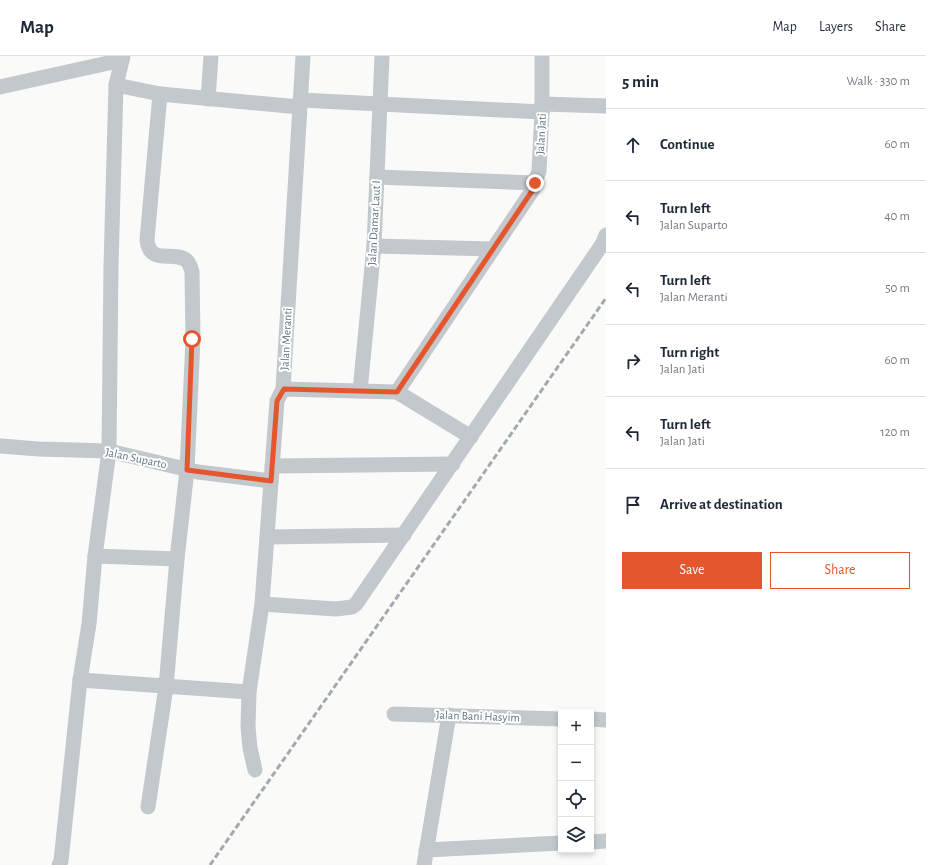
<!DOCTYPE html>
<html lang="en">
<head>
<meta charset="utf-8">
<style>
  :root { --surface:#fff; --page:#f6f6f7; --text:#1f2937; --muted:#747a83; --line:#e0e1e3; --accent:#e4572e }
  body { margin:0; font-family:"Alegreya Sans",sans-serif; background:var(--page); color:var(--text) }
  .controls { position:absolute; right:12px; bottom:12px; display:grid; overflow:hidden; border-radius:0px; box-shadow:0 2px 6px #0003 }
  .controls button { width:36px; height:36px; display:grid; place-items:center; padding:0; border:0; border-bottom:1px solid var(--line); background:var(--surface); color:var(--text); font:20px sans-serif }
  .stop { position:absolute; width:12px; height:12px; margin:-9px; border:3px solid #e4572e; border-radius:50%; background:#fff }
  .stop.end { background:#e4572e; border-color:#fff; box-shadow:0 1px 4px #0008 }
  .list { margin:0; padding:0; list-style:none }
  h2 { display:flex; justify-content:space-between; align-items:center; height:52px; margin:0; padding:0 16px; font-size:17px }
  h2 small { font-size:13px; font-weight:400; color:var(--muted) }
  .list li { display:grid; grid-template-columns:26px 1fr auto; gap:12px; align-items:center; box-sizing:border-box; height:72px; padding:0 16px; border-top:1px solid var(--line) }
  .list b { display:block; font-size:15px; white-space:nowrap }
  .list p { margin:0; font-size:13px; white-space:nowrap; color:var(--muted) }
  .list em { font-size:13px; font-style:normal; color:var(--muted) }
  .actions { display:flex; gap:8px; padding:12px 16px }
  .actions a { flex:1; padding:9px 0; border:1px solid var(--accent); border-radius:0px; text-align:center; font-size:14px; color:var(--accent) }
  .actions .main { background:var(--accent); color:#fff }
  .icon { flex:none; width:22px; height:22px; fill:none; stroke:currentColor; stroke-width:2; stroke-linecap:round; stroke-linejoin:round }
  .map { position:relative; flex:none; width:606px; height:809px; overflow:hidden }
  header { display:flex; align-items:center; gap:24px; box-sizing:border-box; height:56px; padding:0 20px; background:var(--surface); border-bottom:1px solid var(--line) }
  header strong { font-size:19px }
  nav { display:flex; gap:22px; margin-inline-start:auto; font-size:14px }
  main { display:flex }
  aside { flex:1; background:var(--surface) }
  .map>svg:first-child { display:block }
</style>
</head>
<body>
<header>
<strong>Map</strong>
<nav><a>Map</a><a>Layers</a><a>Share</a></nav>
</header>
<main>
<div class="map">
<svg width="606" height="809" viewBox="0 0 606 809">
  <rect width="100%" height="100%" fill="#fafaf8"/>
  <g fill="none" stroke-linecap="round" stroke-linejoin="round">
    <g stroke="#c3c8cc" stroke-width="15">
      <polyline points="116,29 160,38 299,51"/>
      <polyline points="0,31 122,4"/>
      <polyline points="208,43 211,0"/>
      <polyline points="300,44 542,56"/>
      <polyline points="542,48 606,50"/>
      <polyline points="377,121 535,127"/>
      <polyline points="374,190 493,193"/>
      <polyline points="283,333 397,336 532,135 539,115 542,56 542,0"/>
      <polyline points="360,335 374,190 382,0"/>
      <polyline points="397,336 471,381"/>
      <polyline points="0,390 39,393 109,395 198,416 271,425"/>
      <polyline points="272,410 453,408"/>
      <polyline points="267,481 404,479"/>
      <polyline points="95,500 177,503"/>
      <polyline points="262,548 336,553 352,551 356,548 603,187 606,179"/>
      <polyline points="80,624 249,636"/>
      <polyline points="394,658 561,663"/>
      <polyline points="591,663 606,664"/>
      <polyline points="255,714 250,692 248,671 249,636 262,548 277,345 283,333 303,0"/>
      <path d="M148 751 166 631 177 503 187 414 193 283 192 216C191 212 190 208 187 205 175 193 150 211 147 184L160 38"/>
      <polyline points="591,786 606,785"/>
      <polyline points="426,794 561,787"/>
      <polyline points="59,809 61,805 80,624 89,568 95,500 109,395 111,210 116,29 123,0"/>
      <polyline points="424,809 449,659"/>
    </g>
    <polyline stroke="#a2aab0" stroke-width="3" stroke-dasharray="6 3" stroke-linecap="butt" points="210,809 606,242"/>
  </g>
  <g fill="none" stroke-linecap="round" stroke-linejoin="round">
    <polyline stroke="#e4572e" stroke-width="5" points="192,283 187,414 271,425 277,345 284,333 397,336 532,135 535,127"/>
  </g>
  <g text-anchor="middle" stroke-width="4" stroke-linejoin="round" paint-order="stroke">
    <g font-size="12" fill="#657683" stroke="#fff">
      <text transform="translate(541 78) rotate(-87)" y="4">Jalan Jati</text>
      <text transform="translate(374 167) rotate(-87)" y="4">Jalan Damar Laut I</text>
      <text transform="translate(286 283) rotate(-87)" y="4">Jalan Meranti</text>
      <text transform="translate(136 402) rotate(12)" y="4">Jalan Suparto</text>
      <text transform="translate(478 660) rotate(2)" y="4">Jalan Bani Hasyim</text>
    </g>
  </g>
</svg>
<div class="controls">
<button>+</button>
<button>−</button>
<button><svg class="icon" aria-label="locate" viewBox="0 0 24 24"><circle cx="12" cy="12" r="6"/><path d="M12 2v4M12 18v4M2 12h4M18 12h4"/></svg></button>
<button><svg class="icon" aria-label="layers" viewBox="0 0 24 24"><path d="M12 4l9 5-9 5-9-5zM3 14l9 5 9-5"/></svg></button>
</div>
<div class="stop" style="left:192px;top:283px"></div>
<div class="stop end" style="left:535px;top:127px"></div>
</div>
<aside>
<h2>5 min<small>Walk · 330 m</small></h2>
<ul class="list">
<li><svg class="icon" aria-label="ahead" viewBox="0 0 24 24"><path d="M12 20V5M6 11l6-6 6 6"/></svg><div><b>Continue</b></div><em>60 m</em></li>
<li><svg class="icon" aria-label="left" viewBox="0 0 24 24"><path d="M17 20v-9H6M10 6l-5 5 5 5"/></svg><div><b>Turn left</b><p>Jalan Suparto</p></div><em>40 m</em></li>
<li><svg class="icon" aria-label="left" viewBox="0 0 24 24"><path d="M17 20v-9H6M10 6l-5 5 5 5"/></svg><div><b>Turn left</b><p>Jalan Meranti</p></div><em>50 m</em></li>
<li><svg class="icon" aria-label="right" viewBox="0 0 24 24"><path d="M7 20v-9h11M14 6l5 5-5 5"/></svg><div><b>Turn right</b><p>Jalan Jati</p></div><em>60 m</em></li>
<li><svg class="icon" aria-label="left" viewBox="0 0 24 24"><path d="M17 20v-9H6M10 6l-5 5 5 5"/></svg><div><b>Turn left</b><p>Jalan Jati</p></div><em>120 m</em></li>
<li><svg class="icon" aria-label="arrive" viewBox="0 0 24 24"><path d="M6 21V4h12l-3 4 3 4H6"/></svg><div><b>Arrive at destination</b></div></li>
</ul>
<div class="actions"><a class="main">Save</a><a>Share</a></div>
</aside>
</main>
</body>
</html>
